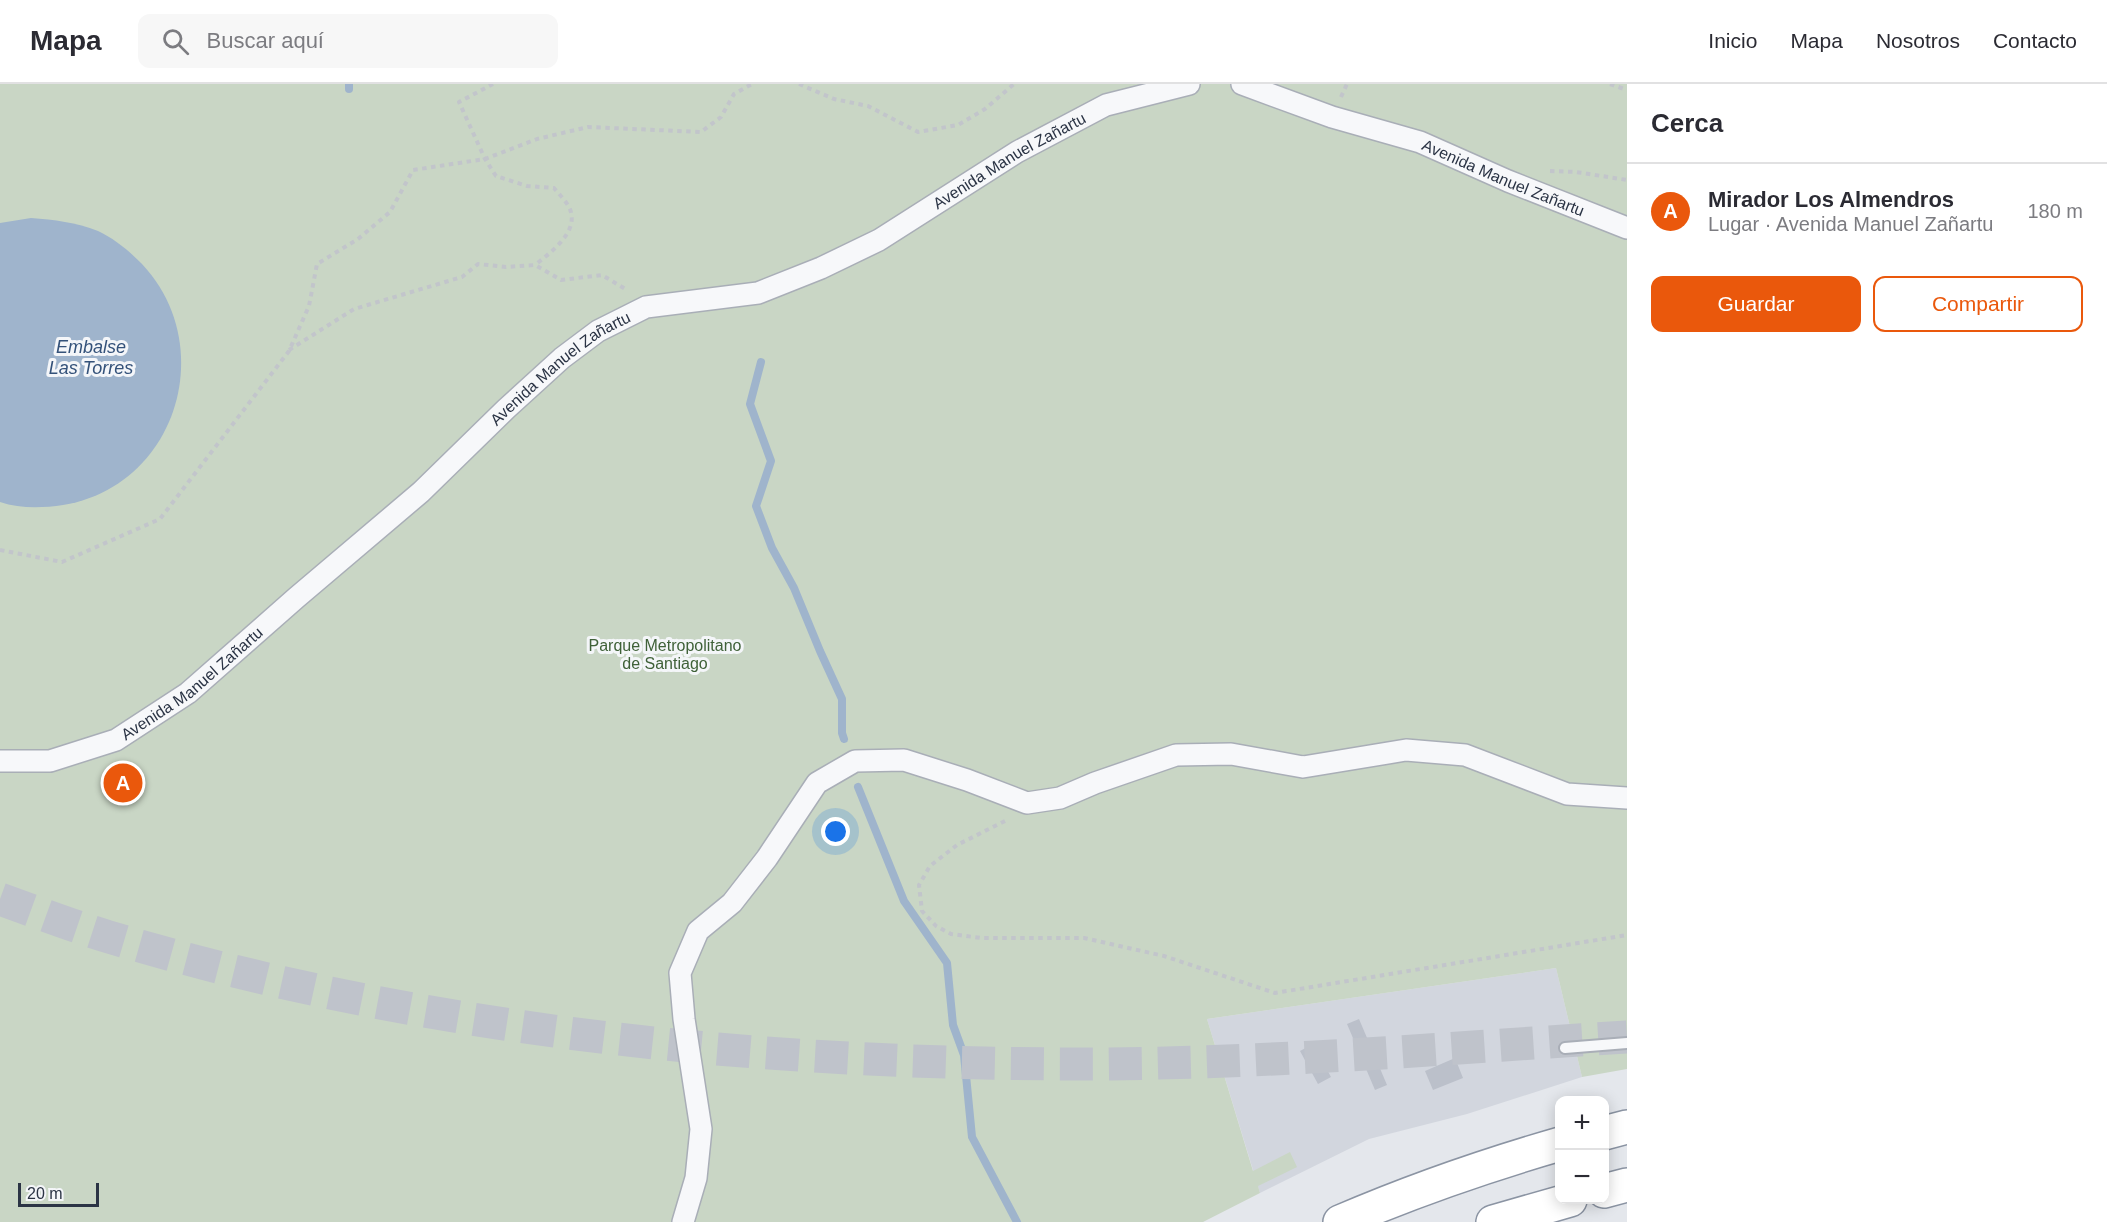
<!DOCTYPE html>
<html lang="es">
<head>
<meta charset="utf-8">
<style>
  :root { --surface:#fff; --page:#f7f7f7; --text:#2b2b33; --muted:#7c7c81; --line:#e1e1e2; --accent:#ea580c }
  body { margin:0; font-family:Arial,sans-serif; background:var(--page); color:var(--text) }
  .controls { position:absolute; right:18px; bottom:18px; display:grid; overflow:hidden; border-radius:12px; box-shadow:0 3px 15px #0003 }
  .controls button { width:54px; height:54px; display:grid; place-items:center; padding:0; border:0; border-bottom:2px solid var(--line); background:var(--surface); color:var(--text); font:30px sans-serif }
  .scale { position:absolute; left:18px; bottom:15px; width:81px; box-sizing:border-box; padding-left:6px; border:3px solid #2b3445; border-top:0; font-size:16px; line-height:21px; white-space:nowrap; color:#2b3445; -webkit-text-stroke:4px #f4f6f9; paint-order:stroke }
  .you { position:absolute; left:836px; top:748px; width:21px; height:21px; margin:-15px; border:4px solid #fff; border-radius:50%; background:#1a73e8; box-shadow:0 0 0 9px #1a73e833 }
  .badge { display:grid; place-items:center; width:39px; height:39px; border-radius:50%; background:var(--accent); color:#fff; font-size:20px; font-weight:700 }
  .pin { position:absolute; translate:-50% -50%; border:3px solid #fff; box-shadow:0 2px 6px #0006 }
  .list { margin:0; padding:0; list-style:none }
  h2 { display:flex; justify-content:space-between; align-items:center; height:78px; margin:0; padding:0 24px; font-size:26px }
  h2 small { font-size:20px; font-weight:400; color:var(--muted) }
  .list li { display:grid; grid-template-columns:39px 1fr auto; gap:18px; align-items:center; box-sizing:border-box; height:96px; padding:0 24px; border-top:2px solid var(--line) }
  .list b { display:block; font-size:22px; white-space:nowrap }
  .list p { margin:0; font-size:20px; white-space:nowrap; color:var(--muted) }
  .list em { font-size:20px; font-style:normal; color:var(--muted) }
  .actions { display:flex; gap:12px; padding:18px 24px }
  .actions a { flex:1; padding:14px 0; border:2px solid var(--accent); border-radius:12px; text-align:center; font-size:21px; color:var(--accent) }
  .actions .main { background:var(--accent); color:#fff }
  .icon { flex:none; width:33px; height:33px; fill:none; stroke:currentColor; stroke-width:2; stroke-linecap:round; stroke-linejoin:round }
  .map { position:relative; flex:none; width:1627px; height:1138px; overflow:hidden }
  header { display:flex; align-items:center; gap:36px; box-sizing:border-box; height:84px; padding:0 30px; background:var(--surface); border-bottom:2px solid var(--line) }
  header strong { font-size:28px }
  nav { display:flex; gap:33px; margin-inline-start:auto; font-size:21px }
  .search { width:420px; height:54px; background:var(--page); display:flex; align-items:center; gap:15px; box-sizing:border-box; padding:0 21px; border-radius:12px; color:var(--muted); font-size:22px }
  main { display:flex }
  aside { flex:1; background:var(--surface) }
  .map>svg:first-child { display:block }
</style>
</head>
<body>
<header>
<strong>Mapa</strong>
<div class="search"><svg class="icon" aria-label="search" viewBox="0 0 24 24"><circle cx="10" cy="10" r="6"/><path d="M15 15l6 6"/></svg>Buscar aquí</div>
<nav><a>Inicio</a><a>Mapa</a><a>Nosotros</a><a>Contacto</a></nav>
</header>
<main>
<div class="map">
<svg width="1627" height="1138" viewBox="0 0 1627 1138">
  <rect width="100%" height="100%" fill="#e4e7ec"/>
  <polygon fill="#d2d6de" points="1556,884 1582,993 1467,1030 1369,1055 1260,1109 1207,935"/>
  <polygon fill="#c9d6c5" points="0,0 1627,0 1627,985 1582,993 1556,884 1207,935 1253,1087 1290,1068 1297,1083 1258,1102 1260,1109 1203,1138 0,1138"/>
  <path fill="#9fb4cc" d="M31 134C54 136 76 138 98 147 115 155 129 167 142 180 219 262 177 402 63 421 43 424 20 425 0 418V139Z"/>
  <g fill="none" stroke-linecap="round" stroke-linejoin="round">
    <g stroke="#9fb4cc" stroke-width="8">
      <polyline points="349,5 349,0"/>
      <polyline points="761,278 750,320 771,377 756,422 772,464 794,504 820,567 842,615 842,649 844,655"/>
      <polyline points="858,703 904,817 947,879 953,941 964,971 972,1053 1017,1138"/>
    </g>
  </g>
  <g fill="#bbc0ca">
    <polygon points="1359,935 1387,1001 1375,1006 1347,940"/>
    <polygon points="1313,960 1331,993 1318,1000 1300,967"/>
    <polygon points="1455,974 1463,994 1433,1006 1425,987"/>
  </g>
  <g fill="none" stroke-linecap="round" stroke-linejoin="round">
    <path stroke="#bfc3cb" stroke-width="33" stroke-dasharray="33 16" stroke-linecap="butt" d="M0 815C36 828 73 842 109 853 423 947 755 980 1082 980 1264 980 1446 964 1627 953"/>
    <defs>
      <polyline id="lane" points="1565,964 1627,959"/>
      <g id="street">
        <path id="s1" d="M1242 0 1332 33 1420 58 1508 97 1627 144"/>
        <path id="s2" d="M0 677H50L116 656 188 609 296 514 421 408 506 325 562 274 598 247 646 223 758 209 821 184 879 156 1017 68 1106 21 1189 0"/>
        <polyline points="683,1138 696,1094 701,1045 684,935 680,889 698,847 732,819 767,774 817,699 855,677 904,676 967,696 1027,719 1060,714 1095,699 1176,671 1231,670 1303,683 1406,666 1465,671 1567,710 1627,714"/>
      </g>
      <g id="highway">
        <polyline points="1604,1049 1627,1043"/>
        <polyline points="1604,1107 1627,1101"/>
        <path d="M1340 1138C1412 1107 1484 1082 1560 1060"/>
        <polyline points="1493,1138 1570,1116"/>
      </g>
    </defs>
    <use href="#lane" stroke="#a9aeb7" stroke-width="14"/>
    <use href="#street" stroke="#a9aeb7" stroke-width="24"/>
    <use href="#highway" stroke="#8b94a3" stroke-width="36"/>
    <g stroke="#c2c5cb" stroke-width="4" stroke-dasharray="4.5 4.5" stroke-linecap="butt">
      <path d="M493 0 459 18 485 75 496 92 527 102 554 104C559 110 565 116 569 123 581 147 551 168 535 181"/>
      <polyline points="799,0 834,15 868,22 918,48 958,41 985,25 1014,0"/>
      <polyline points="1610,0 1627,6"/>
      <polyline points="1341,13 1347,0"/>
      <polyline points="1550,87 1576,88 1627,96"/>
      <polyline points="289,266 354,225 462,193 478,180 506,183 535,181 561,196 602,191 627,206"/>
      <polyline points="0,466 62,478 160,435 289,267 309,222 317,180 358,155 390,128 413,86 485,75 537,55 588,43 701,48 721,33 734,10 752,0"/>
      <polyline points="1005,737 957,761 930,782 919,801 922,827 936,842 951,850 981,854 1084,854 1164,872 1275,909 1627,851"/>
    </g>
    <use href="#lane" stroke="#f7f8fa" stroke-width="10"/>
    <use href="#street" stroke="#f7f8fa" stroke-width="21"/>
    <use href="#highway" stroke="#fff" stroke-width="33"/>
  </g>
  <g text-anchor="middle" stroke-width="6" stroke-linejoin="round" paint-order="stroke">
    <g font-size="16" fill="#2b3445" stroke="#f4f6f9">
      <text dy="6" stroke="none"><textPath href="#s2" startOffset="1204">Avenida Manuel Zañartu</textPath></text>
      <text dy="6" stroke="none"><textPath href="#s1" startOffset="278">Avenida Manuel Zañartu</textPath></text>
      <text dy="6" stroke="none"><textPath href="#s2" startOffset="700">Avenida Manuel Zañartu</textPath></text>
      <text dy="6" stroke="none"><textPath href="#s2" startOffset="214">Avenida Manuel Zañartu</textPath></text>
    </g>
    <g font-size="16" fill="#3f6138" stroke="#f4f6f9">
      <text x="665" y="567">Parque Metropolitano<tspan x="665" dy="18">de Santiago</tspan></text>
    </g>
    <g font-size="18" font-style="italic" fill="#34527a" stroke="#f4f6f9">
      <text x="91" y="269">Embalse<tspan x="91" dy="21">Las Torres</tspan></text>
    </g>
  </g>
</svg>
<div class="controls">
<button>+</button>
<button>−</button>
</div>
<div class="scale">20 m</div>
<div class="you"></div>
<div class="pin badge" style="left:123px;top:699px">A</div>
</div>
<aside>
<h2>Cerca<small></small></h2>
<ul class="list">
<li><span class="badge">A</span><div><b>Mirador Los Almendros</b><p>Lugar · Avenida Manuel Zañartu</p></div><em>180 m</em></li>
</ul>
<div class="actions"><a class="main">Guardar</a><a>Compartir</a></div>
</aside>
</main>
</body>
</html>
